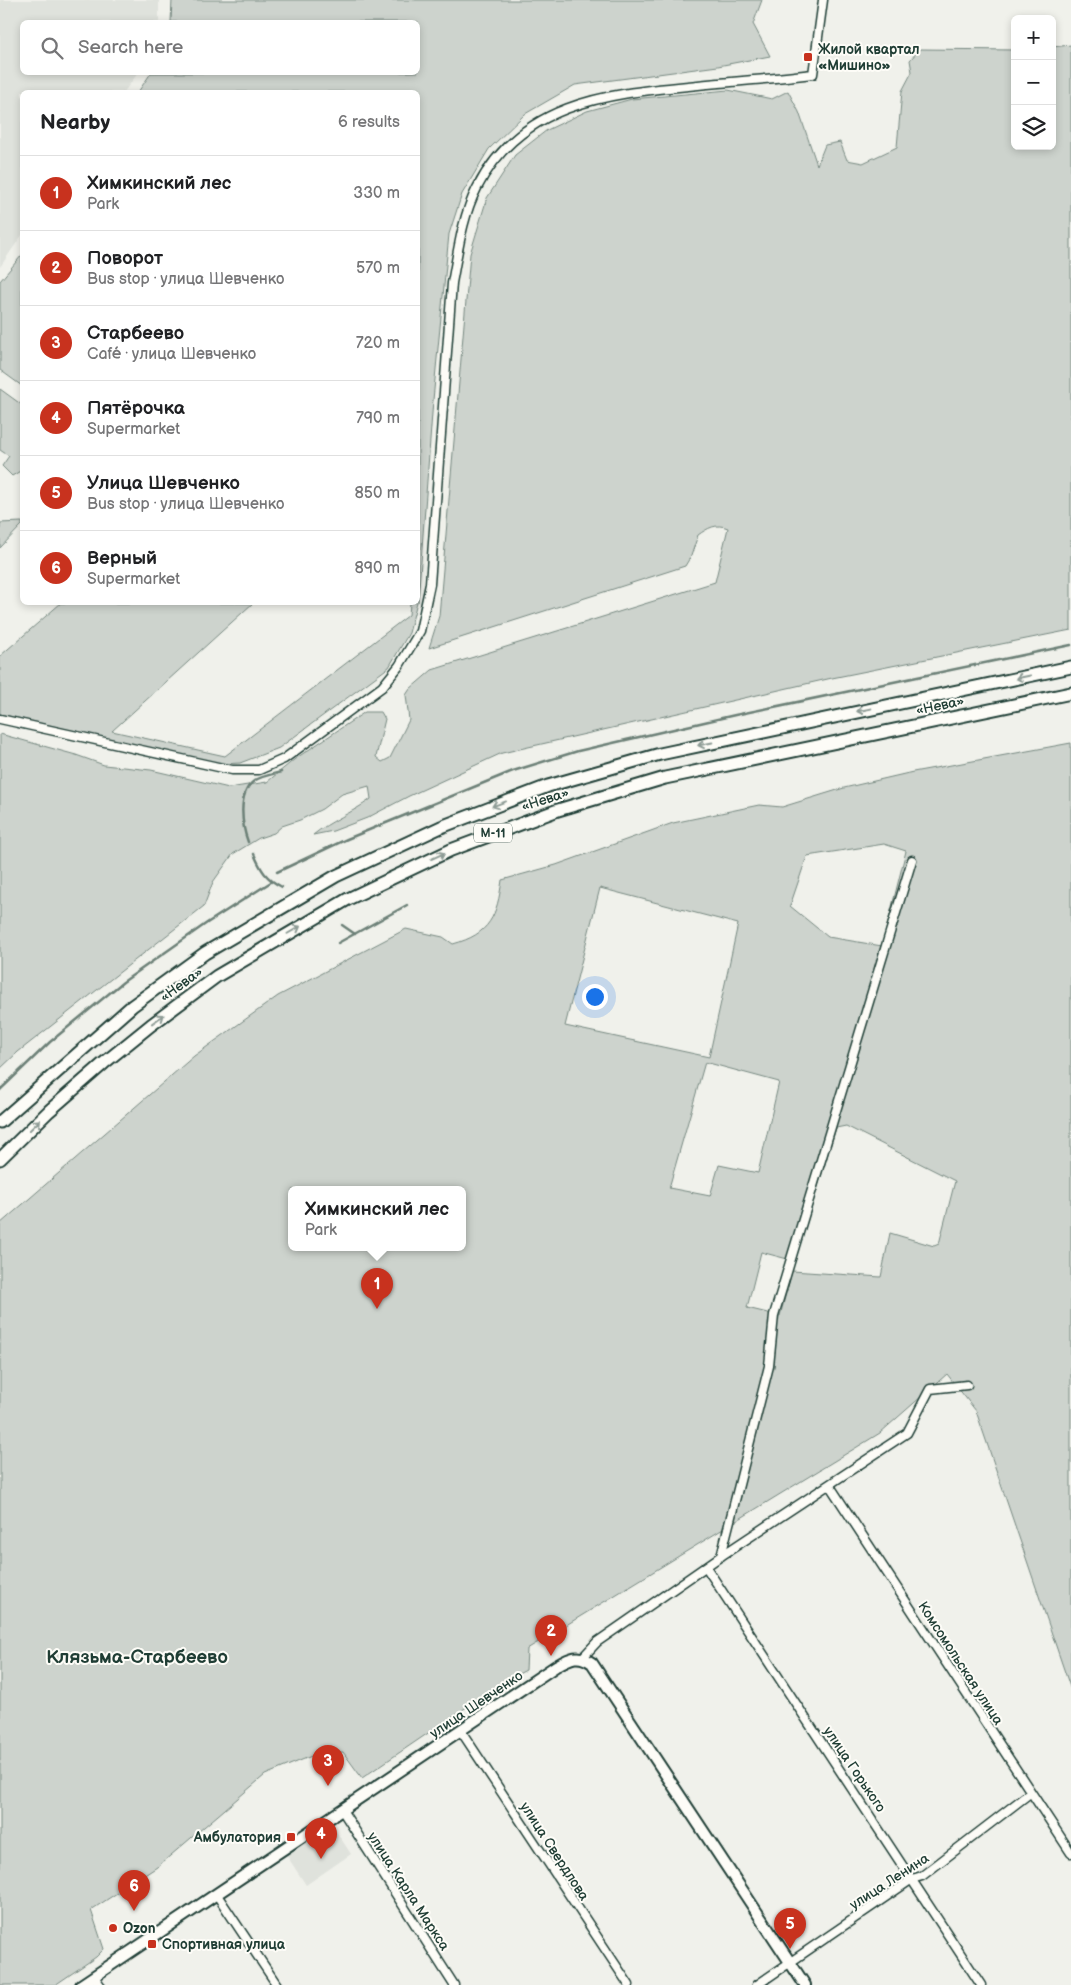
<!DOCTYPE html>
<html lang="en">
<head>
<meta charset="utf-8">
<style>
  :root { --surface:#fff; --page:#f6f6f6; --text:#202124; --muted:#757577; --line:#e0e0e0; --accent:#c8321e }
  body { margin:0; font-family:"Balsamiq Sans",sans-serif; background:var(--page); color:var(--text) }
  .controls { position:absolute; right:15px; top:15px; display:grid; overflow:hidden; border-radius:8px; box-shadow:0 2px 8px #0003 }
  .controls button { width:45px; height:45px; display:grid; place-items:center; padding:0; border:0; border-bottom:1px solid var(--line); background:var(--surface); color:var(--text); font:25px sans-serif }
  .you { position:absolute; left:594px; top:996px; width:18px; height:18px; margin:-12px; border:4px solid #fff; border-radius:50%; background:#1a73e8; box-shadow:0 0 0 8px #1a73e833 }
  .badge { display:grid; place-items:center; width:32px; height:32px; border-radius:50%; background:var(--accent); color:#fff; font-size:16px; font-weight:700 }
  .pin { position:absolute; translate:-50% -41px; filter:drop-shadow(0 1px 2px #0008) }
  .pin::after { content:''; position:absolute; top:26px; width:18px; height:15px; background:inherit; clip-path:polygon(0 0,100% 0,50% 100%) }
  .popup { position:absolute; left:288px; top:1186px; width:178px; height:65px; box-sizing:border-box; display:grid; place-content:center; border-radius:8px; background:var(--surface); filter:drop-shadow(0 1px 4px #0005); font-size:16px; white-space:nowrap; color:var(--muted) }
  .popup b { font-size:19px; color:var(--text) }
  .popup::after { content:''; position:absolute; left:50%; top:100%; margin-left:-10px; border:10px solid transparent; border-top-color:var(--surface) }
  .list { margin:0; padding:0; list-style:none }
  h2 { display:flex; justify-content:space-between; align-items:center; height:65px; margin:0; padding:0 20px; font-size:21px }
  h2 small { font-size:16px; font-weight:400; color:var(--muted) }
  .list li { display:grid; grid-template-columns:32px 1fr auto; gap:15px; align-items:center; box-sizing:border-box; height:75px; padding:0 20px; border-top:1px solid var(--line) }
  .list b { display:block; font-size:19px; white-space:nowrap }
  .list p { margin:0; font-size:16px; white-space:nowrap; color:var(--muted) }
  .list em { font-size:16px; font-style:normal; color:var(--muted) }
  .icon { flex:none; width:28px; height:28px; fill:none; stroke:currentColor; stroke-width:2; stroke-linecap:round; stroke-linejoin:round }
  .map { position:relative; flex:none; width:1071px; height:1985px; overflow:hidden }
  .search { position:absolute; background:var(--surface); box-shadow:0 2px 8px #0003; left:20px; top:20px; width:400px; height:55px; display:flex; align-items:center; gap:12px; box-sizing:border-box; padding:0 18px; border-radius:8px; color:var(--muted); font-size:19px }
  .panel { position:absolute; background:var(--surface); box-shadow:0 2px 8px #0003; left:20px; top:90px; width:400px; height:515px; border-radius:8px }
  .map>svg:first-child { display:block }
</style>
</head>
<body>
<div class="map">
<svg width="1071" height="1985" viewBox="0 0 1071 1985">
  <rect width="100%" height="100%" fill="#f0f1eb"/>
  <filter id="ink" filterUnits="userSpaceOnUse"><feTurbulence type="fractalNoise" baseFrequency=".02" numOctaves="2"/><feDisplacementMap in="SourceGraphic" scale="10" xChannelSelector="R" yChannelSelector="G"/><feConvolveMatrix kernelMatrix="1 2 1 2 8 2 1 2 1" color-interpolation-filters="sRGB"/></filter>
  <g filter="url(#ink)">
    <g fill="#dfe2dc">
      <polygon points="0,0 159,0 159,22 22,22 22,72 138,73 124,92 22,92 22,235 0,267"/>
      <polygon points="332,1825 351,1854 306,1885 285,1853"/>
    </g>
    <g fill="#cdd3cd" stroke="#768880" fill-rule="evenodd">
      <polygon points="172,0 762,0 753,24 770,56 718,66 575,85 525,114 489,149 462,194 449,234 433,400 418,602 418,92 138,92 151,73 418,72 418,22 171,22"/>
      <path d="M1071 45V630L832 678 502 753 409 796 367 818 333 831 313 835C330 821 352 813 371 799L369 786 342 794 322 809 300 820 282 826 274 833 259 838 233 854 213 882 204 906 18 1052 0 1069V734L76 755 104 765 151 770 229 788 267 782 295 759 365 712H381L385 719 376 757 382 762 390 758 409 720 406 695 410 689 432 670 715 582 728 528C716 523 708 528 698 535L691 556 685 566 429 648 439 616 470 254 487 198 515 155 547 130 587 111 632 99 728 90 772 99 788 91 799 112 817 165 825 145 840 142 847 160 863 163 897 147 902 91 912 72 910 60 920 49 1015 50V146H1052V47Z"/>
      <polygon points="22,255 22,386 0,370 0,281"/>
      <polygon points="0,389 22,405 22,470 12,476 2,466 9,456 0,450"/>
      <polygon points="22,522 22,525 0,548 0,523"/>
      <polygon points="417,602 409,633 389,667 279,748 240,763 221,764 0,714 0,656 61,603 253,603 112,731 225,756 409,615 410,603"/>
      <path d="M1071 743V1690L976 1411 947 1374 880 1433 527 1649 526 1670 505 1681 362 1778 343 1752 319 1753 265 1775 157 1867 91 1910 104 1949 96 1957 55 1985H0V1224L194 1056 278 996 406 929 443 937 453 944C490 934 497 916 502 880L556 865 673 823 759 805 782 807 844 788 913 772ZM884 844 906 851 882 946 828 937 790 906 807 856ZM600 888 738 924 709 1057 565 1026ZM705 1062 779 1082 758 1173 719 1165 710 1196 669 1188ZM846 1126 955 1181 939 1244 934 1246 890 1233 881 1277 792 1271 780 1316 747 1308 761 1252 795 1261 836 1128ZM292 1190H462V1248H292Z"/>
    </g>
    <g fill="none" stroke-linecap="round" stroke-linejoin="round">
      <g stroke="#6c8077" stroke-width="2.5">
        <path d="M248 842C242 826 237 793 254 781 261 776 273 774 281 772"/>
        <path d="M254 854C261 870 266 879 282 887"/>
        <polyline points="277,872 347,839 513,771 578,751 735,715 1071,645"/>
        <polyline points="342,925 355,934"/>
        <polyline points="338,943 407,905"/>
        <polyline points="0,1090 50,1042 123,982 207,923 271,882"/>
      </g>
      <defs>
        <g id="minor">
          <path d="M0 719 232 770H259L284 759 382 687 399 666 420 631 430 584 452 283C458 252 462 217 477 188 520 104 604 94 688 86 730 82 771 79 813 74L823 0"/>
          <polyline points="830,1486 1071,1853"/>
          <polyline points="721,1556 907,1433 930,1389 967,1385"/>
          <polyline points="706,1567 981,1985"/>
          <polyline points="583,1657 597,1642 721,1556 769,1366 774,1315 912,860"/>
          <polyline points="461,1731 629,1985"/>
          <polyline points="342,1810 454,1985"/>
          <polyline points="217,1895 277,1985"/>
          <polyline points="94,1977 100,1985"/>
          <polyline points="757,1985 912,1879 922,1876 1030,1793"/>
        </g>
        <path id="major" d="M81 1985 556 1666C570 1658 578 1653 592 1663L805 1985"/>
        <g id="highway">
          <polyline points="0,1122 132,1006 205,953 336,876 441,827 548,786 660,754 1071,667"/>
          <polyline points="0,1159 49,1111 104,1063 151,1025 217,976 348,899 451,850 558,810 665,778 1071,693"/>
        </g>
      </defs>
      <use href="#minor" stroke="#1f3d34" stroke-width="11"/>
      <use href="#major" stroke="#1f3d34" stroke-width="14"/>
      <use href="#highway" stroke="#1f3d34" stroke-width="15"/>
      <use href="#minor" stroke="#fdfcf7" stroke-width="8"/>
      <use href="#major" stroke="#fdfcf7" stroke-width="10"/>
      <use href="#highway" stroke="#fdfcf7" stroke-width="11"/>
    </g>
    <defs><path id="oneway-shaft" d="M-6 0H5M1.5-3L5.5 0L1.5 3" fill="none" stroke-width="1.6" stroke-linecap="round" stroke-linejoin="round" transform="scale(1.25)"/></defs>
    <g stroke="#8e9c96">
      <use href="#oneway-shaft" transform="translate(1023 677) rotate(168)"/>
      <use href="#oneway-shaft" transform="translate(864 710) rotate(168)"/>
      <use href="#oneway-shaft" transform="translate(705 744) rotate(168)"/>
      <use href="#oneway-shaft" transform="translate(499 804) rotate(160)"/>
      <use href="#oneway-shaft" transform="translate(438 856) rotate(-24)"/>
      <use href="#oneway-shaft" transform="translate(294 930) rotate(-30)"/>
      <use href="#oneway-shaft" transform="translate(158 1019) rotate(-36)"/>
      <use href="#oneway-shaft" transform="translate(35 1125) rotate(-44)"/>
    </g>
  </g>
  <g fill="#c8321e" stroke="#fdfcf7" stroke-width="2">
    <rect x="803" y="52" width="10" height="10" rx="2.5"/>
    <rect x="286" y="1832" width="10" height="10" rx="2.5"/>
    <circle cx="113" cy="1928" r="5"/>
    <rect x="147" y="1939" width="10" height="10" rx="2.5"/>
  </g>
  <g text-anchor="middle" stroke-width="4" stroke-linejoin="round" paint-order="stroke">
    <rect fill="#fdfcf7" stroke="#62766e" stroke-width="1" x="474" y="823.5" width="38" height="19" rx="4"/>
    <g font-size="12" font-weight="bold" fill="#1f3d34">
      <text x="493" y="837">М-11</text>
    </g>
    <g font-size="14" font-weight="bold" fill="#1f3d34" stroke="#fdfcf7" text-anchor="start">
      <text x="818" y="54">Жилой квартал<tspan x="818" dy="16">«Мишино»</tspan></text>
      <text x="281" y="1842" text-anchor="end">Амбулатория</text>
      <text x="123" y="1933">Ozon</text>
      <text x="162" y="1949">Спортивная улица</text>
    </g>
    <g font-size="14" fill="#1f3d34" stroke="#fdfcf7">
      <text transform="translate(940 705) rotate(-12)" y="5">«Нева»</text>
      <text transform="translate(545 799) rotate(-18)" y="5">«Нева»</text>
      <text transform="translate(181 984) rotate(-36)" y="5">«Нева»</text>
      <text transform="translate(961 1663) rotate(57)" y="5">Комсомольская улица</text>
      <text transform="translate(476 1704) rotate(-34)" y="5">улица Шевченко</text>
      <text transform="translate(855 1769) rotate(56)" y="5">улица Горького</text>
      <text transform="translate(555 1851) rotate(57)" y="5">улица Свердлова</text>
      <text transform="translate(889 1881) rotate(-33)" y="5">улица Ленина</text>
      <text transform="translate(409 1891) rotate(57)" y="5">улица Карла Маркса</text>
    </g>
    <g font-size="19" font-weight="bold" fill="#1f3d34" stroke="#fdfcf7">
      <text x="137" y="1663">Клязьма-Старбеево</text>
    </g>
  </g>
</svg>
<div class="controls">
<button>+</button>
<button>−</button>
<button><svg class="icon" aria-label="layers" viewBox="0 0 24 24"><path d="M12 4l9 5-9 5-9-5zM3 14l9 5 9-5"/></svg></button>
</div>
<div class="you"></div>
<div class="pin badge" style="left:377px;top:1309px">1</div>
<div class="popup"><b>Химкинский лес</b>Park</div>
<div class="pin badge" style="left:551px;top:1656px">2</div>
<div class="pin badge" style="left:328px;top:1786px">3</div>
<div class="pin badge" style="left:321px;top:1859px">4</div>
<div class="pin badge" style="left:790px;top:1949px">5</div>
<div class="pin badge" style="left:134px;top:1911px">6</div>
<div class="search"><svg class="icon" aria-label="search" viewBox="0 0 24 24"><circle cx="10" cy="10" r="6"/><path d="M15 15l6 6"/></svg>Search here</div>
<section class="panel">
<h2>Nearby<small>6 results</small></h2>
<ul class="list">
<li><span class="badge">1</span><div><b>Химкинский лес</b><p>Park</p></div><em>330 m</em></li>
<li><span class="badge">2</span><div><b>Поворот</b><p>Bus stop · улица Шевченко</p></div><em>570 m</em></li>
<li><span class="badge">3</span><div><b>Старбеево</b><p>Café · улица Шевченко</p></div><em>720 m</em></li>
<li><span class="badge">4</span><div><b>Пятёрочка</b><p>Supermarket</p></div><em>790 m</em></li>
<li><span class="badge">5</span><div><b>Улица Шевченко</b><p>Bus stop · улица Шевченко</p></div><em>850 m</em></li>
<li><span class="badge">6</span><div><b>Верный</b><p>Supermarket</p></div><em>890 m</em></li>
</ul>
</section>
</div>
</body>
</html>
